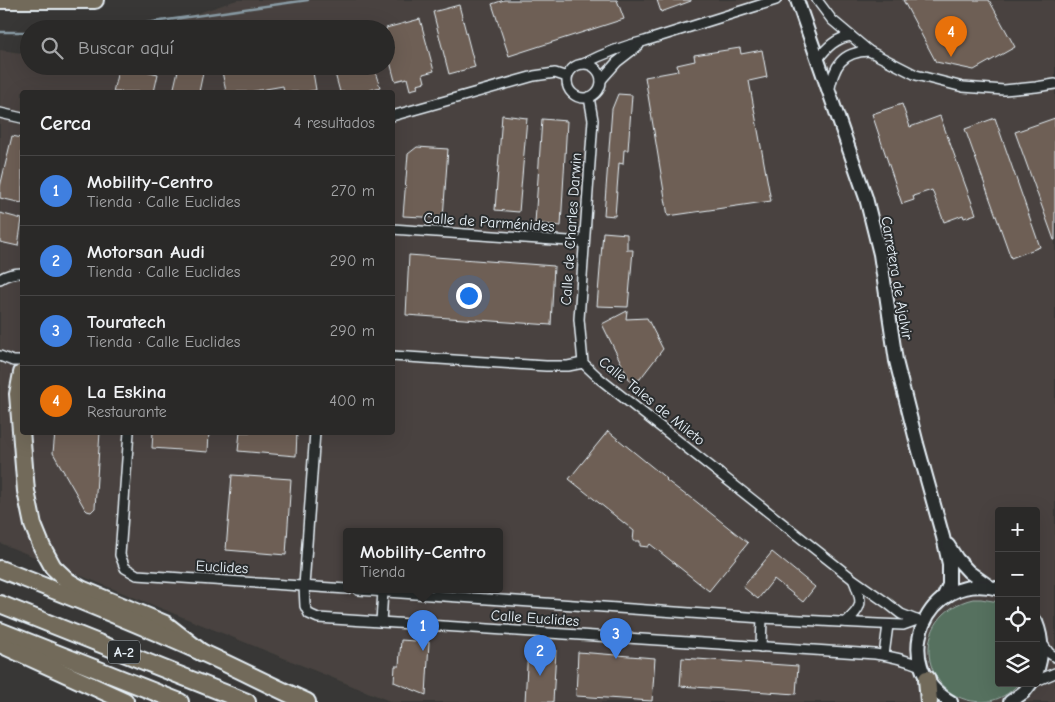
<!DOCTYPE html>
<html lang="es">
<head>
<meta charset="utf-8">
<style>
  :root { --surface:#2a2928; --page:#363534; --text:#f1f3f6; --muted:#a5a6a8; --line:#464545; --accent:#ff9aa2 }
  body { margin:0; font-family:"Comic Neue",sans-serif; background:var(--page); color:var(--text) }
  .controls { position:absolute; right:15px; bottom:15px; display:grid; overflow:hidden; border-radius:5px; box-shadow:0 5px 20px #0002 }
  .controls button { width:45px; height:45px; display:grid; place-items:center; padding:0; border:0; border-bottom:1px solid var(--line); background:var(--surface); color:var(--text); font:25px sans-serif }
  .you { position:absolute; left:468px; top:295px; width:18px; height:18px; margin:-12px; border:4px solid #fff; border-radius:50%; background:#1a73e8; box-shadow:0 0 0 8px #1a73e833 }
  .badge { display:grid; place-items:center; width:32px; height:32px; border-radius:50%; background:var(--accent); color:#fff; font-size:16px; font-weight:700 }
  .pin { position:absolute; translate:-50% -41px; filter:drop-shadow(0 1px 2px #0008) }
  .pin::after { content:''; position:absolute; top:26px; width:18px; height:15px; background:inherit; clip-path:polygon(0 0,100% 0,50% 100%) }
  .popup { position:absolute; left:343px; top:528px; width:160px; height:65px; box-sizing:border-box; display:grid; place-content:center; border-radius:5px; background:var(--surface); filter:drop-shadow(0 1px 4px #0005); font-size:16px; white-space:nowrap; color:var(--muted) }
  .popup b { font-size:19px; color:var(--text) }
  .popup::after { content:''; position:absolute; left:50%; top:100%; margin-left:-10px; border:10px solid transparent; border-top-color:var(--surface) }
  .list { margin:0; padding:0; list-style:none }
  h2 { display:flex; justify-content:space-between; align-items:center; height:65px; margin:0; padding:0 20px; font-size:21px }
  h2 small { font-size:16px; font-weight:400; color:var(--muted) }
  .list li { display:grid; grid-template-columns:32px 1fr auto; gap:15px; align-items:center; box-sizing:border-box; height:70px; padding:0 20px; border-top:1px solid var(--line) }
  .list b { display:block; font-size:19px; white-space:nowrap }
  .list p { margin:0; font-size:16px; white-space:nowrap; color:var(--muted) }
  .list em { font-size:16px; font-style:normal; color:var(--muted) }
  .icon { flex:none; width:28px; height:28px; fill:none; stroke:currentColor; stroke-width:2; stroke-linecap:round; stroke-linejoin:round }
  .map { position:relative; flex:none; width:1055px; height:702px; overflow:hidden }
  .search { position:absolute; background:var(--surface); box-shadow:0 5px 20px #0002; left:20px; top:20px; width:375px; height:55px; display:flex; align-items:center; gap:12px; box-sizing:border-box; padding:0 18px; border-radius:28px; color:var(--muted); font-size:19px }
  .panel { position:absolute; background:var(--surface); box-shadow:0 5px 20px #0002; left:20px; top:90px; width:375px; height:345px; border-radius:5px }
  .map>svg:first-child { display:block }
</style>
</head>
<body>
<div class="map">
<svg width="1055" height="702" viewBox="0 0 1055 702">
  <rect width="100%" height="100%" fill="#383736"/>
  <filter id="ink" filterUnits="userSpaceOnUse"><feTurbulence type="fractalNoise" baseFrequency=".02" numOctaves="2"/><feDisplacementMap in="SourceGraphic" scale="10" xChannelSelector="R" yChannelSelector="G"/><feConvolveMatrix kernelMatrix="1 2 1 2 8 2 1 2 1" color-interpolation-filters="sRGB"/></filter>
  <g filter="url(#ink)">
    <path fill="#48433f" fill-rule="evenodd" d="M237 0H1055V702H392L0 543V50L29 54V66H386V29H151ZM22 92H392V432H22ZM999 511H1036V683H999ZM347 532H499V590H347Z"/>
    <path fill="#56715f" stroke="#9fb1ac" d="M973 599H981L999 602V683H1019C1010 694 997 701 983 702 919 702 907 614 973 599Z"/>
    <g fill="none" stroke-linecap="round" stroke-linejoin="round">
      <g stroke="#8a9ca6" stroke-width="2.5">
        <polyline points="92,29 111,28 308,0"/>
        <polyline points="0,32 29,32"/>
      </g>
    </g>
    <g fill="#6e5f54" stroke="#e8f1f8">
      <polygon points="504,0 617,0 624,19 509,56 492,4"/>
      <polygon points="657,0 691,0 691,1 661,12"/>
      <polygon points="903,0 989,0 1015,47 974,70 936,62"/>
      <polygon points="459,5 475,67 449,74 433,12"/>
      <polygon points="420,19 434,71 423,74 425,82 417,84 418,88 410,90 407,78 395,81 386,46 386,28"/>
      <polygon points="740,48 741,54 762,50 767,77 749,81 771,201 668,216 645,77 678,71 677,65 695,61 694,55"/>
      <polygon points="119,66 124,66 158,74 154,92 113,92"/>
      <polygon points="179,66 199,66 204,68 199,92 173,92"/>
      <polygon points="221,66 312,66 316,90 305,92 284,92 283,86 249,92 226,92"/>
      <polygon points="333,66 373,66 380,87 370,90 370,92 340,92"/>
      <polygon points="618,94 632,95 628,150 624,150 623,164 619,163 615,216 604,215 612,109"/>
      <polygon points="902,104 910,127 940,116 976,214 964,218 963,215 944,222 932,190 913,196 914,200 902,204 872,114"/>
      <polygon points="502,115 527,118 519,212 495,210"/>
      <polygon points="995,118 1040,247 1011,258 965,129"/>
      <polygon points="1055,118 1055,240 1054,240 1015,132"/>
      <polygon points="542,119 567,121 561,226 535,223"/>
      <polygon points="12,136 22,138 22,203 0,198 0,187"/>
      <polygon points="417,147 448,149 443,218 403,216 408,154"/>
      <polygon points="0,213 22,219 18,246 0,242"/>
      <polygon points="603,232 627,234 627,250 633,250 628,307 597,306"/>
      <polygon points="409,255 554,266 551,325 406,315"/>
      <polygon points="627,311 626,319 647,318 663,349 640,379 631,383 602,324"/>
      <polygon points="608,431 667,479 666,480 687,496 688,495 748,543 709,591 650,544 648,547 640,546 640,541 633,541 634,531 569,479"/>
      <polygon points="55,432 100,432 95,508 91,512 87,511 85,509 53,453"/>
      <polygon points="153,432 209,432 208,452 152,448"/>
      <polygon points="240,432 297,432 296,456 238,451"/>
      <polygon points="232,475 291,479 286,555 226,550"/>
      <polygon points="772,552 815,587 803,602 774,579 758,599 743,587"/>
      <polygon points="401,640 429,642 426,695 394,682 395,666 399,666"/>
      <polygon points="528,648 556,650 553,702 525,702"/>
      <polygon points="578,652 655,658 652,701 576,696"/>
      <polygon points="682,658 798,666 796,694 680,686"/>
    </g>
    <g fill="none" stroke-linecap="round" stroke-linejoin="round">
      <defs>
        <g id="street">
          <polyline points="817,0 832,20 869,51 916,75 963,87 1004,90 1036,87 1055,84"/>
          <path d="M818 59C827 47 836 38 851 36"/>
          <path d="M583 64C603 54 623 46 645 41L776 0"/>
          <circle cx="584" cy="81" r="17"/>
          <polyline points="601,80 617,62 639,45"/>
          <path d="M829 92C834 66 841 52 869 51"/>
          <polyline points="0,113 22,118"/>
          <polyline points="392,116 534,76 555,73 567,77"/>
          <polyline points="392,229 584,242"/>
          <path d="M0 279C6 275 15 273 22 273"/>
          <polyline points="0,356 13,361 22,361"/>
          <polyline points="392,356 546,366 568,366 583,363 600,379 854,580 887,603 901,614 916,620"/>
          <polyline points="583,363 579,319 593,120 589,97"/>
          <polyline points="129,432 120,555 125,568 137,575 347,589"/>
          <path d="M315 432 304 586 305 606 309 614 318 618 875 654C891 656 906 660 921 666"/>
          <polyline points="358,590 762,618 878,624 903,625 917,620"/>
          <polyline points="381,622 383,591"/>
          <path d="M846 622C863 606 863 603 854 581"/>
          <polyline points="1042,643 1049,653 1055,657"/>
          <polyline points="761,647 762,618"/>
          <polyline points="884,655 888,625"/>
          <polyline points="1036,681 1055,673"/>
        </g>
        <g id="secondary">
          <polyline points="797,0 866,198 880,254 896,361 917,444 943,537 949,564 949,585 943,598"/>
          <polyline points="948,545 957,559 969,572 990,587"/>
          <path d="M1036 622C1043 639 1043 656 1036 674"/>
          <path d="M951 702C887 666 925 569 999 589"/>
          <polyline points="1010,702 1024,692 1031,683"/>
        </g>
        <g id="highway">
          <polyline points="0,0 95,0"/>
          <polyline points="22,373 18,394 26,491 33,525 42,547 53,567 69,582 81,589 165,624 201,652"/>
          <path d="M0 569C67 595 135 622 201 652 237 668 271 686 307 702"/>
          <polyline points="0,604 247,702"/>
          <polyline points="0,631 180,702"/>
          <polyline points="0,644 125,701"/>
          <polyline points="927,679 929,702"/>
        </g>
      </defs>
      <use href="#street" stroke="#e8f1f8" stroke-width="12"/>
      <use href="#secondary" stroke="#e8f1f8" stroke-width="16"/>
      <use href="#highway" stroke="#e8f1f8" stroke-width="20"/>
      <use href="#street" stroke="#2a2d2e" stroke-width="9"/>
      <use href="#secondary" stroke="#2a2d2e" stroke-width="12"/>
      <use href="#highway" stroke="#726b5a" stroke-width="16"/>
    </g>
  </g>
  <g text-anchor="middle" stroke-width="4" stroke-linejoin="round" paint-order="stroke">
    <rect fill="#2a2d2e" stroke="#afb6bb" stroke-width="1" x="108" y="640.5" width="32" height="23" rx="4"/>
    <g font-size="14" font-weight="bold" fill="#e8f1f8">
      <text x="124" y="657">A-2</text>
    </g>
    <g font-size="15" fill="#e8f1f8" stroke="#2a2d2e">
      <text transform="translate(489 222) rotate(4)" y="5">Calle de Parménides</text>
      <text transform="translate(571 229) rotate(-86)" y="5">Calle de Charles Darwin</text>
      <text transform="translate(897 278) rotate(80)" y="5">Carretera de Ajalvir</text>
      <text transform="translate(652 401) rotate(39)" y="5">Calle Tales de Mileto</text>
      <text transform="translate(222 567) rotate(3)" y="5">Euclides</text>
      <text transform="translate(535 618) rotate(4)" y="5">Calle Euclides</text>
    </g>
  </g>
</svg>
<div class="controls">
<button>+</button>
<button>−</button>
<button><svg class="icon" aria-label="locate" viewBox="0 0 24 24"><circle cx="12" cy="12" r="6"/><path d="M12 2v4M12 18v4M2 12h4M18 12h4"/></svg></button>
<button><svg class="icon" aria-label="layers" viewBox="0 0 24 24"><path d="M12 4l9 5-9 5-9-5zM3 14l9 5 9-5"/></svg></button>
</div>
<div class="you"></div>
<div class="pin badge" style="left:423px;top:651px;background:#3f7fe0">1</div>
<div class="popup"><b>Mobility-Centro</b>Tienda</div>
<div class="pin badge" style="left:540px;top:676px;background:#3f7fe0">2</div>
<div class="pin badge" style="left:616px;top:659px;background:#3f7fe0">3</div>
<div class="pin badge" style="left:951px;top:57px;background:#e8710a">4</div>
<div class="search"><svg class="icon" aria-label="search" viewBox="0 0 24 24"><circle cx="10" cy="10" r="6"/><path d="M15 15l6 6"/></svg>Buscar aquí</div>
<section class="panel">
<h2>Cerca<small>4 resultados</small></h2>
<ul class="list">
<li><span class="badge" style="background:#3f7fe0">1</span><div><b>Mobility-Centro</b><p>Tienda · Calle Euclides</p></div><em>270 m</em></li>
<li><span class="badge" style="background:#3f7fe0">2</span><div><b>Motorsan Audi</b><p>Tienda · Calle Euclides</p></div><em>290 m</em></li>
<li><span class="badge" style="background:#3f7fe0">3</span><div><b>Touratech</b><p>Tienda · Calle Euclides</p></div><em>290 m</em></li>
<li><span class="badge" style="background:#e8710a">4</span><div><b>La Eskina</b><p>Restaurante</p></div><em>400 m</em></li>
</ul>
</section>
</div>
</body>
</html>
